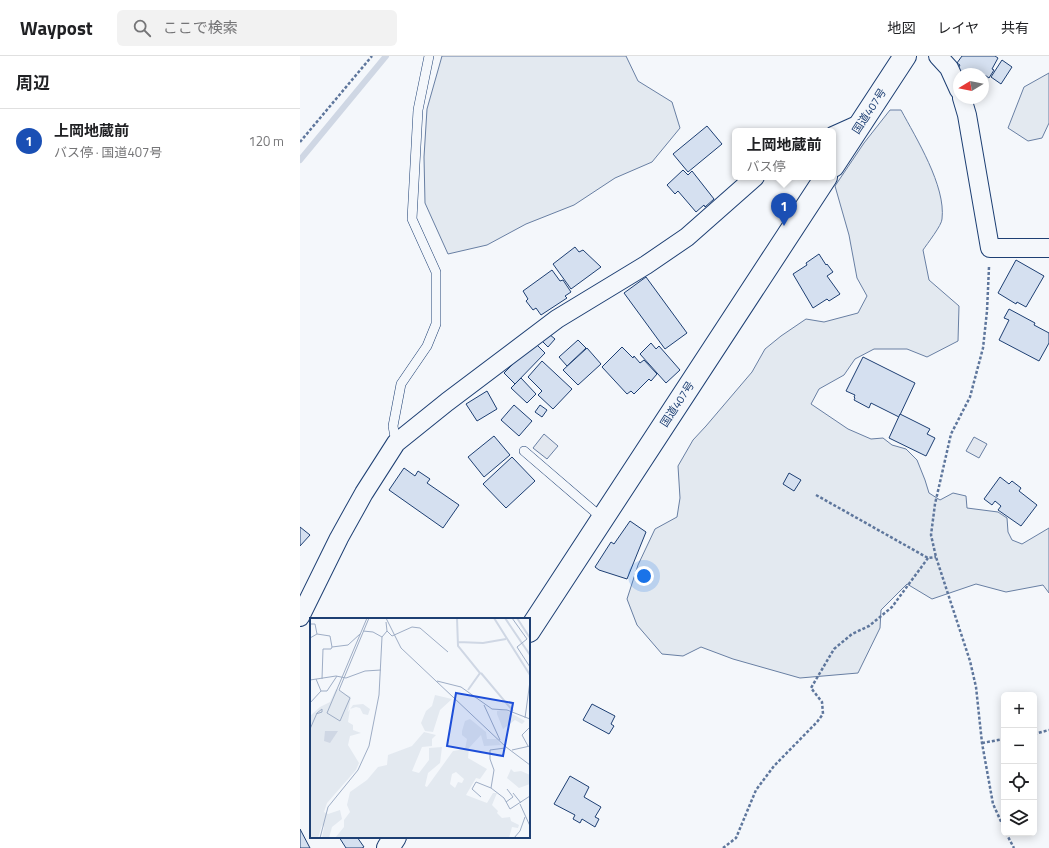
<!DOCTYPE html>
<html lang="ja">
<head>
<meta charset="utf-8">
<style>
  :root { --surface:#fff; --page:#f2f2f2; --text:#202124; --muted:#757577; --line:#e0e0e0; --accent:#1a73e8 }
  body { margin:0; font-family:"Titillium Web","Noto Sans JP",sans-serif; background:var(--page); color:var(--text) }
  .controls { position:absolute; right:12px; bottom:12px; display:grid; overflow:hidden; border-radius:6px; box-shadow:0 2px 10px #0003 }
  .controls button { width:36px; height:36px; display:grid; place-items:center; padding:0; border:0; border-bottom:1px solid var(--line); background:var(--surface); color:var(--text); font:20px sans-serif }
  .compass { position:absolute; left:653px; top:12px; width:36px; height:36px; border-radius:50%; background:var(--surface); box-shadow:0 2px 10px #0003; rotate:260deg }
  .you { position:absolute; left:344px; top:520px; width:14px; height:14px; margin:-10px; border:3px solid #fff; border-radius:50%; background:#1a73e8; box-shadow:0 0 0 6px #1a73e833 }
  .badge { display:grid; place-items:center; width:26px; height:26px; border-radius:50%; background:var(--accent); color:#fff; font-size:13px; font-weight:700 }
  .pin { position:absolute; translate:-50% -33px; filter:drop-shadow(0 1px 2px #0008) }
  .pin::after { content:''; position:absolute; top:21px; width:14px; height:12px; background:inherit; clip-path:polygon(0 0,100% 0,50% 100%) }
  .popup { position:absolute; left:432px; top:72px; width:104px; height:52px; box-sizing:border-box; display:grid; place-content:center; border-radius:6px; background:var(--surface); filter:drop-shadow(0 1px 3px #0005); font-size:13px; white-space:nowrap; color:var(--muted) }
  .popup b { font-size:15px; color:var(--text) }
  .popup::after { content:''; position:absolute; left:50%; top:100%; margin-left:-8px; border:8px solid transparent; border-top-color:var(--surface) }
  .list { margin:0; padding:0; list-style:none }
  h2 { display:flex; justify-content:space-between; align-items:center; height:52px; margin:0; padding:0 16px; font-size:17px }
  h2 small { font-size:13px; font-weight:400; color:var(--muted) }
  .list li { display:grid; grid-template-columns:26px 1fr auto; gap:12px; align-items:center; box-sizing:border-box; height:64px; padding:0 16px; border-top:1px solid var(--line) }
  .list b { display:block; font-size:15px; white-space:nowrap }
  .list p { margin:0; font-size:13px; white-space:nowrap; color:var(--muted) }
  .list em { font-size:13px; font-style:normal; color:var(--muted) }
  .icon { flex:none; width:22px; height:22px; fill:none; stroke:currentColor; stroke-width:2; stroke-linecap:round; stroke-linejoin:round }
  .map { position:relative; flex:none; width:749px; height:792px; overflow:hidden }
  header { display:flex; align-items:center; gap:24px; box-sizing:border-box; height:56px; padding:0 20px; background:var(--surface); border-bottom:1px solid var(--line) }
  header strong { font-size:19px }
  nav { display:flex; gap:22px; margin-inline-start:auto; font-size:14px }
  .search { width:280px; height:36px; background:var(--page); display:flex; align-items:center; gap:10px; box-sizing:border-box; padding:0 14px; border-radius:6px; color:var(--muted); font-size:15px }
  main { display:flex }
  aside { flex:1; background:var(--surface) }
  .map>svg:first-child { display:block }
</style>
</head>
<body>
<header>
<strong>Waypost</strong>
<div class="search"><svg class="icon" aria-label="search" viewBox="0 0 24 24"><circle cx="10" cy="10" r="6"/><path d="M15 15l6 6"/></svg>ここで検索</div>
<nav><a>地図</a><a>レイヤ</a><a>共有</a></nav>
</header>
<main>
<aside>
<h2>周辺<small></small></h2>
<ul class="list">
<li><span class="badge" style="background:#1a4fb4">1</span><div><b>上岡地蔵前</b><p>バス停 · 国道407号</p></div><em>120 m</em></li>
</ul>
</aside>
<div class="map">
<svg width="749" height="792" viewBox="0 0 749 792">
  <rect width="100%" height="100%" fill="#f4f7fb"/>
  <g fill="#e3e9f0" stroke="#687fa3">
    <polygon points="142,0 326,0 338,25 372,46 380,72 352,106 315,122 274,149 226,168 187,189 148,198 125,147 124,101 127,53"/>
    <polygon points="749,17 749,67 742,82 728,85 708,72 724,31"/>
    <path d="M590 54H601C616 82 646 130 642 163 642 169 627 188 623 194L629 224 659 250 658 285 627 301 607 293H574L555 303 544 319 519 333 511 348 548 373 571 383 583 382 592 389 606 393 617 404 625 424 629 437 640 444 653 437 666 440 667 452 698 456 707 462 708 476 712 484 722 488 749 472V537L743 529 706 536 676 528 632 543 607 528 581 554 580 572 558 617 500 622 433 603 401 591 383 600 362 598 337 569 327 543 338 509 355 473 377 461 380 442 378 410 393 384 406 370 452 316 465 293 481 280 506 263 524 266 558 257 567 240 557 222 549 179 535 130 564 87Z"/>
  </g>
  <g fill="#e3e8f0" stroke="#687fa3">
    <polygon points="244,378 258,390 247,403 233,392"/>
    <polygon points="674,381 687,388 679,402 666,395"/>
  </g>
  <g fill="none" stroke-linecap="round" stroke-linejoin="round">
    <polyline stroke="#cfd7e4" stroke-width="6" points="0,104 86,0"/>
  </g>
  <g fill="#d5e0f0" stroke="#1d3f73">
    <polygon points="662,0 695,0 698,2 692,13 694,14 689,22 682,17 675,18 672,17 671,18 664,18 657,14 660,9 657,7"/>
    <polygon points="702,4 712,11 701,28 691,21"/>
    <polygon points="407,70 422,88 388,116 373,98"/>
    <polygon points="383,114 388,119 392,115 414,143 405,151 404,149 396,156 378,135 375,138 367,129"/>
    <polygon points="275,191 279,196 283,194 301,211 271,233 253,208"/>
    <polygon points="519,198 526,209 527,208 533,216 527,220 540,238 529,245 527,243 513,252 493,218 507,209 506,207"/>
    <polygon points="716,204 744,220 726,251 717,246 716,248 698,237"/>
    <polygon points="252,214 260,225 263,224 271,236 265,240 267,242 241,259 236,252 233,254 226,245 228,243 223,235"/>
    <polygon points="346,221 387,277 365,293 324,237"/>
    <polygon points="709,253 735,267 734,269 749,277 749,287 739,305 699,284 709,264 704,262"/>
    <polygon points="249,278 255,283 248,291 242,285"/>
    <polygon points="278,284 286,292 267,310 259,301"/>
    <polygon points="351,287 356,293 359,290 380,314 366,327 340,298"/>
    <polygon points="236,288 245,297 215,328 204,317 229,292"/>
    <polygon points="322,291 333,302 334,300 340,307 344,304 357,318 351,325 349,323 334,338 331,335 327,338 302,311"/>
    <polygon points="287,292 301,308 278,329 263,314"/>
    <polygon points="563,301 615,327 599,361 571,347 569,352 554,344 555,342 554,341 555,339 546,335"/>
    <polygon points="242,305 272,333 253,353 238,339 242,335 228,321"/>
    <polygon points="221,322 236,338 227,347 211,332"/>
    <polygon points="187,335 197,353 177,365 166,348"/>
    <polygon points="214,349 232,365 219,380 201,364"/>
    <polygon points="240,349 247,354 242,361 235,356"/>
    <polygon points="600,358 630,373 627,378 635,382 626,400 589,382"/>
    <polygon points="194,380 210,399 184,421 168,401"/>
    <polygon points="212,401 235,425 206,452 183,428"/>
    <polygon points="104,412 115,420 118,415 130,423 127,427 159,449 143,472 89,434"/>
    <polygon points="489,417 501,424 494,435 483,428"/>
    <polygon points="700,421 709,428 712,425 721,432 719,435 737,449 721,470 698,454 701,450 695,445 692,449 684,443"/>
    <polygon points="330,465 346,476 327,523 299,514 295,511 311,486 314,488"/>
    <polygon points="0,471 10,479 0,490"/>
    <polygon points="292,648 315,660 311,668 314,670 309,678 283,664"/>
    <polygon points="270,720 289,731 284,741 301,751 295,761 299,763 295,771 282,763 280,767 273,763 275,759 254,748"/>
    <polygon points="0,773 10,792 0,792"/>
    <polygon points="39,781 57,781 64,791 62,792 46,792"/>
  </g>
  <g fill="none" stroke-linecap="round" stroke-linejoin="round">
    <defs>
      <g id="service">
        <polyline points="96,387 93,370 101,328 127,290 136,268 136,216 112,163 118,54 129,0"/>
        <polyline points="224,395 302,462"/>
      </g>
      <g id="minor">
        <polyline points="638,0 649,12 659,34"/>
        <polyline points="662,42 667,59 690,192 749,192"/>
        <polyline points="533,80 562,67"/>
        <polyline points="0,561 39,482 64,437 96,387 147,346 257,263 346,209 387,181 455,121"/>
      </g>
      <g id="trunk">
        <polyline points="533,110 605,0"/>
        <polyline points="229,575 526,121"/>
        <polyline points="88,792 95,781"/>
      </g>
    </defs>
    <use href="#service" stroke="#1d3f73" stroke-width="10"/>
    <use href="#minor" stroke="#1d3f73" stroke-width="20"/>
    <use href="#trunk" stroke="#1d3f73" stroke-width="24"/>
    <g stroke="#5e769c" stroke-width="2.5" stroke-dasharray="3 2" stroke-linecap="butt">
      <polyline points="0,86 72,0"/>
      <polyline points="689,211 687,255 683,292 670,341 651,378 635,448 631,479 636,501 650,544 670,605 676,631 682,687 693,748 704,772"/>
      <polyline points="516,439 628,502 636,501"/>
      <polyline points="734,678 749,674"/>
      <polyline points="682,687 704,683"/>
      <polyline points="706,777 714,792"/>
      <polyline points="423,792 436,782 456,734 474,710 517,666 523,658 522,646 511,632 534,593 552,578 569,570 592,551 628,502"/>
    </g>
    <use href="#service" stroke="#f4f7fb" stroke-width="9"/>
    <use href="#minor" stroke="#f4f7fb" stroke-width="18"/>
    <use href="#trunk" stroke="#f4f7fb" stroke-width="22"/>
  </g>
  <g text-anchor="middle" stroke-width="3" stroke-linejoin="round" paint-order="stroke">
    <g font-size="11" fill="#1d3f73" stroke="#f4f7fb">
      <text transform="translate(569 55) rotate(-57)" y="4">国道407号</text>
      <text transform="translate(377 348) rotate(-57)" y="4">国道407号</text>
    </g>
  </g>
  <g transform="translate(10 562)">
    <rect width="220" height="220" fill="#f4f7fb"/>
    <path d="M26 71 41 79 38 94 43 87 53 86 60 91 58 97 53 96 50 90 46 89 40 91 38 104 43 107V112L51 115 40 118 38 127 49 145 46 152 17 185 14 194 18 196 30 192 32 201 22 209 19 220H12L14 209 12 207 8 220H0V98L10 89 20 84ZM125 77 142 81 130 92 123 114 115 113 111 105 116 93 122 88ZM191 92 197 93 215 103 212 106 205 102 193 111 187 96V93ZM160 101 176 114 177 121H187L191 127 174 128 171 117 159 130 158 140 177 151 170 161 166 160 156 177 177 185 183 175H187L182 187 188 193 187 195 192 200 200 199 201 203 209 207 208 210 202 209 199 220H25L34 209V202L40 194 37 187 40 174 57 162 68 149 77 147 78 137 102 128 114 114 126 117 122 121V128L112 129 102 153 109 155 119 142V130L132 129 130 145 118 155 115 168 117 169 143 133 155 131 157 121 152 117V113L155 103ZM146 154 154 161 152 165 148 164 145 170 140 166 142 156ZM201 151 204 154 211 153 220 157V166L209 170 197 160Z" fill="#e3e9f0" fill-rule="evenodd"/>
    <path d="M15 113H28L20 125 14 123Z" fill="#cfd7e4"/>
    <path fill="none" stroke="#cfd7e4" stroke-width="2" d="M32 0H47M147 0 148 28 170 55 158 72M184 0 220 57M195 0 220 37M207 0 220 20M148 24 173 25 196 21M171 55 203 93"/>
    <path fill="none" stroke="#9eadc5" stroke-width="1" d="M57 0 17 95 30 103 40 80 29 72 59 0M76 0 91 30 196 129 220 147M202 0 217 21 207 29 220 49M76 4 77 13 82 18 102 9 110 10 138 34M0 6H5L7 16M53 13 63 14 72 19M0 20 7 16 20 18 22 29 38 27 50 16M6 61 11 73M12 61 13 31H21L22 29M0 62 26 58 36 60 55 53 71 52M127 63 151 69 182 91 197 92 220 101M0 85 11 73H17L27 58M174 87 190 122M215 100 220 63M0 111 7 95 12 91V94L6 96M218 128 212 117 220 109M202 132 220 128M181 170 184 152 180 141V132L195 130M203 175 211 185M171 179 162 171 166 164 181 170 194 180 200 191 220 178M196 184 203 179 197 171M210 186 220 208M10 220 18 189 48 152 59 128 69 77 72 19 77 13M204 220 210 213 215 199"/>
    <path fill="#1d4ed8" fill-opacity="0.15" stroke="#1d4ed8" stroke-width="2" d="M146 75 203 85 193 138 137 128Z"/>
    <rect width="220" height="220" fill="none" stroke="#1d3f73" stroke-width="2"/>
  </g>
</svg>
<div class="controls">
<button>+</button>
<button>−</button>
<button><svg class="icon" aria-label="locate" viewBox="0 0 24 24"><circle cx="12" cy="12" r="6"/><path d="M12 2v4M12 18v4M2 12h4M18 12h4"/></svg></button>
<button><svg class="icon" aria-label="layers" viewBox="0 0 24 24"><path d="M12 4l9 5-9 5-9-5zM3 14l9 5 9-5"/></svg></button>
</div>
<svg class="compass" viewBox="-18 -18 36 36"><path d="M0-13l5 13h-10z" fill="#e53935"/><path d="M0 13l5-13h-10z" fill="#757577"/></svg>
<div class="you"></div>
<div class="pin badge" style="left:484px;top:170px;background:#1a4fb4">1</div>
<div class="popup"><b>上岡地蔵前</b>バス停</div>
</div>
</main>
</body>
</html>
